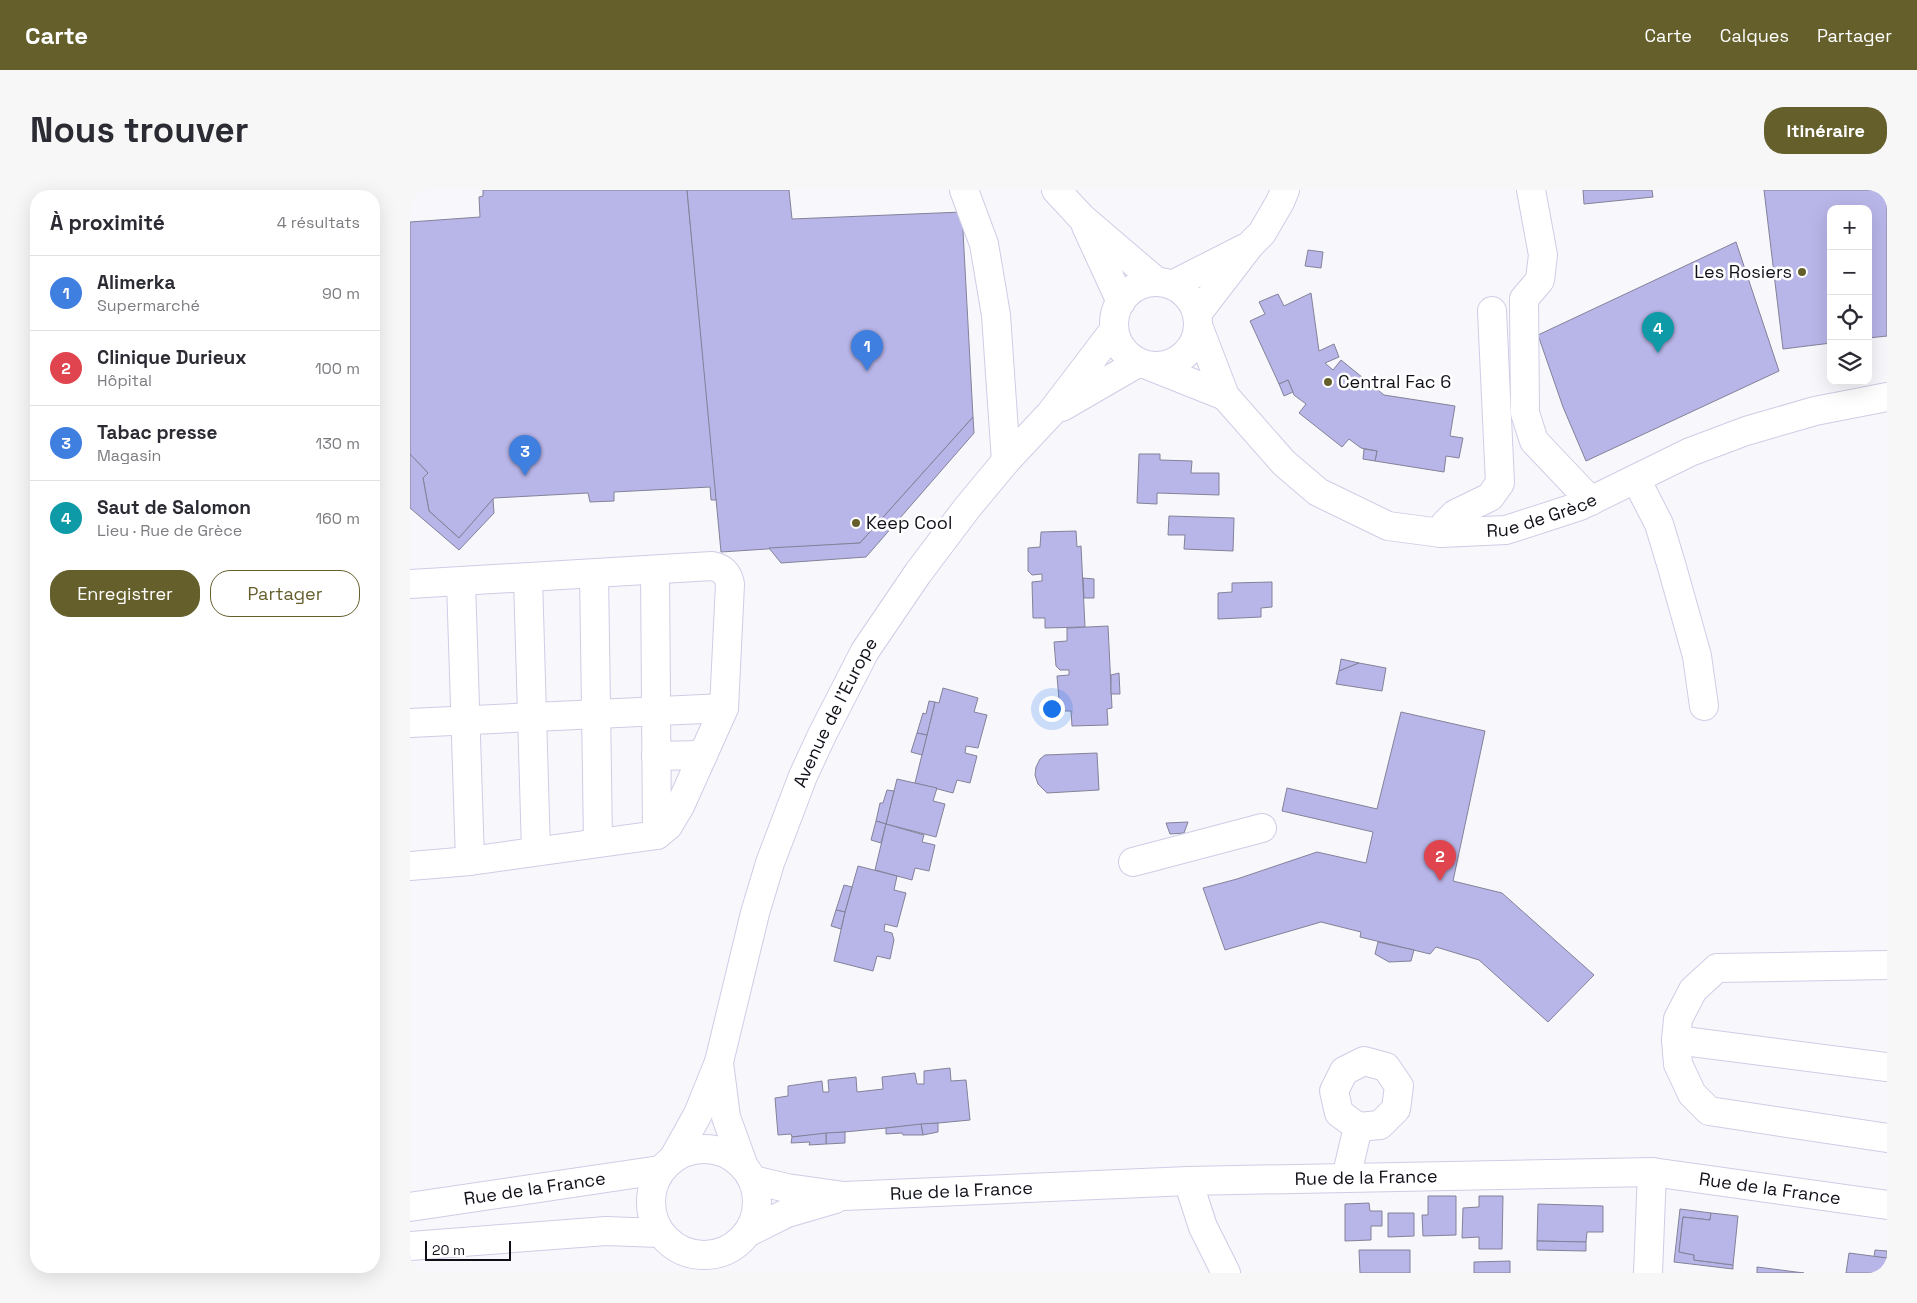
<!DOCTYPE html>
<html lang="fr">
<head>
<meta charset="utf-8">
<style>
  :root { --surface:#fff; --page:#f7f7f7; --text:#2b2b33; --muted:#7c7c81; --line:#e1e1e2; --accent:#655f2c }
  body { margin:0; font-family:"Space Grotesk",sans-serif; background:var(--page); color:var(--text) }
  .controls { position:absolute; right:15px; top:15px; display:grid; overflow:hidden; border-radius:10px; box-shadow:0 5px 20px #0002 }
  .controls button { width:45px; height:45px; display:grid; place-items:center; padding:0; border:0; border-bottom:1px solid var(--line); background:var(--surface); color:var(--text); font:25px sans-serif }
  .scale { position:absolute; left:15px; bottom:12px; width:86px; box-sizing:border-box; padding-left:5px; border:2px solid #111019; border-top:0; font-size:14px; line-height:18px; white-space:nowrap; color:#111019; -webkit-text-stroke:4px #fff; paint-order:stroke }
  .you { position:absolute; left:641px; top:518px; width:18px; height:18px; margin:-12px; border:4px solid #fff; border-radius:50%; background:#1a73e8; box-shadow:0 0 0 8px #1a73e833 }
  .badge { display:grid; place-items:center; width:32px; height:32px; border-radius:50%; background:var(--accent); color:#fff; font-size:16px; font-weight:700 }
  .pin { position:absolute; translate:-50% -41px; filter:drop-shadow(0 1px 2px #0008) }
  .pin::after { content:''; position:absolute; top:26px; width:18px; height:15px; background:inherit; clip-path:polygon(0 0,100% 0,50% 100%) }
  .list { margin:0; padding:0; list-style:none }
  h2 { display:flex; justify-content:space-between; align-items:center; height:65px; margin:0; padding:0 20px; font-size:21px }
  h2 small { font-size:16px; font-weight:400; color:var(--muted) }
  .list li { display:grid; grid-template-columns:32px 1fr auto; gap:15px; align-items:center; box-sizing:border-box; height:75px; padding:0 20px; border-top:1px solid var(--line) }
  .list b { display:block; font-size:19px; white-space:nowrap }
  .list p { margin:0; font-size:16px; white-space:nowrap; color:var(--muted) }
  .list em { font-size:16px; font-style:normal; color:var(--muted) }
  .actions { display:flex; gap:10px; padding:15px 20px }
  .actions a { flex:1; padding:11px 0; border:1px solid var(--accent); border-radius:20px; text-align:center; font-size:18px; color:var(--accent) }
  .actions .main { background:var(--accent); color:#fff }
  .icon { flex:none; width:28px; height:28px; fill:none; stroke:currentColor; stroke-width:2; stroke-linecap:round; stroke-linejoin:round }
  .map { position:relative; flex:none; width:1477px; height:1083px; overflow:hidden; border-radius:20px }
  header { display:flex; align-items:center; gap:30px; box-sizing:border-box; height:70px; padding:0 25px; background:var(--accent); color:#fff }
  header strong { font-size:24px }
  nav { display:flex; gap:28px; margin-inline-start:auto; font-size:18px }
  .intro { display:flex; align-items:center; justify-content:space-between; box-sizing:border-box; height:120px; padding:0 30px }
  h1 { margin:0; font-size:35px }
  .button { padding:12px 22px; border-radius:20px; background:var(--accent); color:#fff; font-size:18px; font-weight:700 }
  main { display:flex; gap:30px; padding:0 30px }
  aside { flex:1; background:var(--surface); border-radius:20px; box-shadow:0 5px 20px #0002 }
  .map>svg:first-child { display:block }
</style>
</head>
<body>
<header>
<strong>Carte</strong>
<nav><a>Carte</a><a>Calques</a><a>Partager</a></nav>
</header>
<div class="intro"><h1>Nous trouver</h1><a class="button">Itinéraire</a></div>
<main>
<aside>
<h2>À proximité<small>4 résultats</small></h2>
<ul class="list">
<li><span class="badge" style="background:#3f7fe0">1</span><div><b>Alimerka</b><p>Supermarché</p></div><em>90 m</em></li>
<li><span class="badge" style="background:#e0444e">2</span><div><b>Clinique Durieux</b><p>Hôpital</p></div><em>100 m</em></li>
<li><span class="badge" style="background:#3f7fe0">3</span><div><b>Tabac presse</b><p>Magasin</p></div><em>130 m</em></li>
<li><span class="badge" style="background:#0f9aa8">4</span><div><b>Saut de Salomon</b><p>Lieu · Rue de Grèce</p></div><em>160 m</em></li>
</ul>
<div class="actions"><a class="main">Enregistrer</a><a>Partager</a></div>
</aside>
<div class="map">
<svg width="1477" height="1083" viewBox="0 0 1477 1083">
  <rect width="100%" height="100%" fill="#f7f7fc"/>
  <g fill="#b8b5e8" stroke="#838299">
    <polygon points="73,0 277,0 307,310 301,310 300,297 204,302 204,311 180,312 178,303 84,308 49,348 19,321 13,288 18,283 0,264 0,32 70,27 69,7 73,6"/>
    <polygon points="277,0 379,0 382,29 552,22 563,227 450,353 311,362"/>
    <polygon points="1173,0 1242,0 1243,7 1174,14"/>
    <polygon points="1354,0 1477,0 1477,146 1458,148 1458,19 1421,19 1421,153 1373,159"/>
    <polygon points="1326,52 1369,181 1176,271 1153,217 1128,145"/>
    <polygon points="898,60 913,62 911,78 895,76"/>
    <polygon points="901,103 909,161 924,154 929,167 915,173 923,180 931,170 974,205 1045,216 1040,246 1053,248 1049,268 1036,266 1034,282 965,271 967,261 951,258 939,249 932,257 889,223 896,214 884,205 878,190 869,194 840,131 855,124 849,112 868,104 874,116"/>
    <polygon points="878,190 883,202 874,206 869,194"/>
    <polygon points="563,227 564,243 456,367 371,373 359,358 450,353"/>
    <polygon points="954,259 967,261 965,271 953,269"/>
    <polygon points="0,264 18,283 13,288 19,321 49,348 83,309 84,323 49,360 0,318"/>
    <polygon points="729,264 750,264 750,270 782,271 781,283 809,283 809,305 747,303 747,314 727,313"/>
    <polygon points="759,326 824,328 823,361 774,359 775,345 758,345"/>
    <polygon points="666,341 667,357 671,356 675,437 635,438 635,428 623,428 622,392 632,391 632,384 622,385 618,381 618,358 630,357 631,342"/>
    <polygon points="673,388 684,389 684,408 674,408"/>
    <polygon points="862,392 862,417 851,418 851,427 808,429 808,403 822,402 822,393"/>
    <polygon points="698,436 702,518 697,519 698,535 662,536 661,521 650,521 647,486 659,485 659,480 650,480 646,476 644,452 657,451 657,438"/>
    <polygon points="931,469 949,473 929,481"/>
    <polygon points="949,473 976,478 972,501 926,494 929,481"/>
    <polygon points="709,483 710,504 701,504 701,485"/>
    <polygon points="533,498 568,508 564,522 577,525 568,558 556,556 555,563 567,566 560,593 547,590 543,603 505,593 525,512 529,513"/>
    <polygon points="519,511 525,512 517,545 507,543 513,523 516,524"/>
    <polygon points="991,522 1075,541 1043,691 1092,703 1184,785 1138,832 1069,770 1026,757 1020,764 950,747 951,742 911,732 815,760 793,698 827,689 907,662 956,673 963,642 872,621 877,598 967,619"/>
    <polygon points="507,543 517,545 512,565 501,562"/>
    <polygon points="687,563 689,600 637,603 628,594 625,585 626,577 630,569 635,565"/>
    <polygon points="487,589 527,598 523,611 535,614 526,647 476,634"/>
    <polygon points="477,600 484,601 476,634 466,631 470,613 473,613"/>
    <polygon points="466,631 476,634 471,653 461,650"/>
    <polygon points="778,632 774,643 760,644 756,633"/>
    <polygon points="476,634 514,645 512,652 525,655 519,681 505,678 502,690 465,680"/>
    <polygon points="448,676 487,686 484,700 496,703 487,737 475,734 474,741 482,743 484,750 480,769 467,766 463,781 424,771 435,722"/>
    <polygon points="434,695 442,697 435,722 426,720"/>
    <polygon points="426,720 435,722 431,739 421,736"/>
    <polygon points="968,752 1004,760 1001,771 979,772 965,764"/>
    <polygon points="540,878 541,891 556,890 560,930 382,947 381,944 368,945 365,908 378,906 378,896 412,891 413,902 419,902 418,890 446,887 447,902 473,899 472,887 505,883 507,894 514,894 514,881"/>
    <polygon points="528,933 528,942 513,945 511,934"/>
    <polygon points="511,934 513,945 493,945 492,943 476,944 476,938"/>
    <polygon points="435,942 435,953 416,954 416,943"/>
    <polygon points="416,943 416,954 399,955 400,952 381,953 382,947"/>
    <polygon points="1018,1006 1046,1006 1046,1045 1013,1046 1012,1025 1018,1025"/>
    <polygon points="1069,1006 1093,1006 1092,1059 1069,1059 1069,1047 1052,1048 1053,1018 1069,1017"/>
    <polygon points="959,1013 960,1021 972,1021 972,1036 961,1036 961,1050 935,1051 935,1014"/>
    <polygon points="1128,1014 1193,1016 1193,1042 1177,1042 1176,1052 1127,1051"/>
    <polygon points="1270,1019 1301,1023 1300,1030 1273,1027 1269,1062 1284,1065 1284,1070 1323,1075 1323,1079 1264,1072"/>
    <polygon points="978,1023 1004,1023 1004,1046 978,1047"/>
    <polygon points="1301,1023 1328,1026 1323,1075 1284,1070 1284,1065 1269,1062 1273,1027 1300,1030"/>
    <polygon points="1127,1051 1176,1052 1176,1061 1127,1060"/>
    <polygon points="949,1060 1000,1060 1000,1083 950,1083"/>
    <polygon points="1465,1060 1477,1061 1477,1068 1464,1067"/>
    <polygon points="1439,1063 1477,1068 1477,1083 1436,1083"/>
    <polygon points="1100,1071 1100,1083 1064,1083 1064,1072"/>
    <polygon points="1347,1077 1394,1083 1347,1083"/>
  </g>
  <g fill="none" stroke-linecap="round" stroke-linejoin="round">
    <defs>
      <g id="minor">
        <polyline points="554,0 574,54 586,125 596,271"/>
        <polyline points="646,0 672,28 747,92"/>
        <polyline points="1121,0 1133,65 1130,90 1114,109 1115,223 1124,251 1181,311"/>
        <polyline points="676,36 711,112"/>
        <circle cx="746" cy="134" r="42"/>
        <polyline points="762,95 835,58"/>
        <polyline points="787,124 840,55 852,43 870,12 875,0"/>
        <path id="s1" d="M789 138 815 206 874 273 908 302 978 336 1031 343 1096 340 1170 316 1280 262 1336 241 1405 221 1477 207"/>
        <polyline points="742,177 815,206"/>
        <polyline points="652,217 728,173"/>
        <polyline points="1226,289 1249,334 1262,377 1287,466 1294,516"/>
        <polyline points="1031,343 1035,334 1045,324 1080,307 1090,293 1082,121"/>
        <polyline points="245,380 247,645"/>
        <polyline points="184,384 188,652"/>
        <polyline points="118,388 126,661"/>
        <polyline points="51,392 60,671"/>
        <path d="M0 394 302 376C312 378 318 383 320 394L314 518 270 616 258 636 247 645 60 671 0 676"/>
        <polyline points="0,533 314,518"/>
        <polyline points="246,566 293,565"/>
        <polyline points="723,672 852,638"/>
        <polyline points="1477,775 1307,778 1283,800 1268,829 1266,850 1268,874 1282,904 1299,921 1477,948"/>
        <polyline points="1266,850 1477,877"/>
        <polygon points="954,871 976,877 989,896 986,919 970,935 948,937 929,923 924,901 934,881"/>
        <polyline points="309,873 316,927 333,974"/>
        <circle cx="294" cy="1012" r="53"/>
        <path id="s2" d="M264 967 288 924 309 872 345 723 360 673 393 586 412 545 455 461 508 383 557 318 596 271 640 224 704 140"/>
        <polyline points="936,988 948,937"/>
        <path id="s3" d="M343 990 377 998 434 1006 778 991 1242 982 1477 1015"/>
        <polyline points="778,991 793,1037 816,1083"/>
        <path id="s4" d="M0 1017 250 980"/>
        <polyline points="337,1043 377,1023 425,1009"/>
        <polyline points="0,1056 196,1041 250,1043"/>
        <polyline points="1238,1083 1242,982"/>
      </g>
    </defs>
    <use href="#minor" stroke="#cecde6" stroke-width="30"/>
    <use href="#minor" stroke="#fff" stroke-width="28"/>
  </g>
  <g fill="#655f2c" stroke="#fff" stroke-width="2">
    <circle cx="1392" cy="82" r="5"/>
    <circle cx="918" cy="192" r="5"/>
    <circle cx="446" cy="333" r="5"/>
  </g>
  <g text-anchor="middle" stroke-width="5" stroke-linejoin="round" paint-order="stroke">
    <g font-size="18" fill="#111019" stroke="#fff" text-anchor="start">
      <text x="1382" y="88" text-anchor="end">Les Rosiers</text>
      <text x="928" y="198">Central Fac 6</text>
      <text x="456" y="339">Keep Cool</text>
    </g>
    <g font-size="18" fill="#111019" stroke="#fff">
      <text dy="6" stroke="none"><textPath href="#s1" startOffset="441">Rue de Grèce</textPath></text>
      <text dy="6" stroke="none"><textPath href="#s2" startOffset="475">Avenue de l'Europe</textPath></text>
      <text dy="6" stroke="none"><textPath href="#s3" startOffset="615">Rue de la France</textPath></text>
      <text dy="6" stroke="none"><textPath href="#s3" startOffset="1020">Rue de la France</textPath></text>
      <text dy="6" stroke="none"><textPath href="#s4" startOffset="126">Rue de la France</textPath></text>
      <text dy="6" stroke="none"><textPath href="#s3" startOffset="210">Rue de la France</textPath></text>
    </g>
  </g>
</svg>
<div class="controls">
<button>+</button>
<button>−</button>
<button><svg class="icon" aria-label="locate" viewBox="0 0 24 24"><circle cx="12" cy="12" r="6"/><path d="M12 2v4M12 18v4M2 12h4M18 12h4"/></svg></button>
<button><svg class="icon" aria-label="layers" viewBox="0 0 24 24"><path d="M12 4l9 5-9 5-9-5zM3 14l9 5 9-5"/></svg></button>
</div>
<div class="scale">20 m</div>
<div class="you"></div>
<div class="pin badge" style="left:457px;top:181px;background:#3f7fe0">1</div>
<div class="pin badge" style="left:1030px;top:691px;background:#e0444e">2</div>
<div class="pin badge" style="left:115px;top:286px;background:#3f7fe0">3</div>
<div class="pin badge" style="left:1248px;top:163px;background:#0f9aa8">4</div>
</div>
</main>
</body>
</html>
